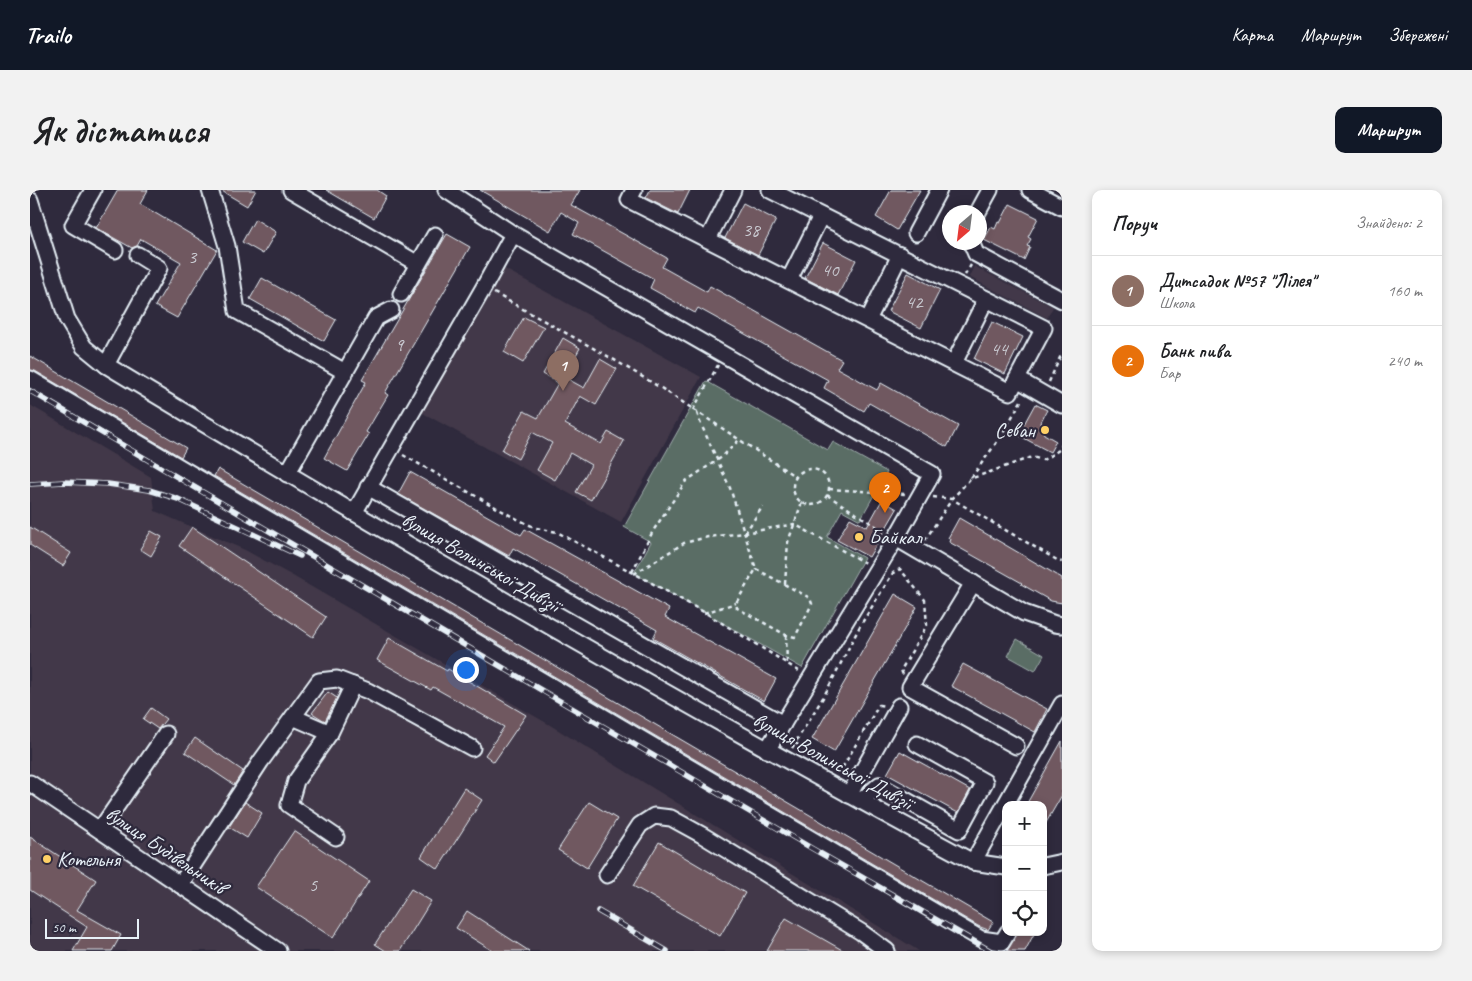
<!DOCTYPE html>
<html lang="uk">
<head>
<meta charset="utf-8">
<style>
  :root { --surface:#fff; --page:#f2f2f2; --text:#202124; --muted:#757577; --line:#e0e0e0; --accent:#111827 }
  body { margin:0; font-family:Caveat,sans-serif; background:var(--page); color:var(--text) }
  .controls { position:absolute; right:15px; bottom:15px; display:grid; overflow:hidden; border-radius:10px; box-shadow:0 2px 8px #0003 }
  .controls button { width:45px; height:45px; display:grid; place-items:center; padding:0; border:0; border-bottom:1px solid var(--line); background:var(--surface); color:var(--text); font:25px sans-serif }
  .compass { position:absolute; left:912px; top:15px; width:45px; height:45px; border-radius:50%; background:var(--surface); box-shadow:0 2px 8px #0003; rotate:208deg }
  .scale { position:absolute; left:15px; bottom:12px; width:94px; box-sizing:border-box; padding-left:5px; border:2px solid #e8f1f8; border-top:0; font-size:14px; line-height:18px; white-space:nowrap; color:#e8f1f8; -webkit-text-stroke:4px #2f2a3d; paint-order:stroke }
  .you { position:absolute; left:435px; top:479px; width:18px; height:18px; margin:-12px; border:4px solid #fff; border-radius:50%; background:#1a73e8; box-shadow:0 0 0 8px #1a73e833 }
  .badge { display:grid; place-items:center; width:32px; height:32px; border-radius:50%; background:var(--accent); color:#fff; font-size:16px; font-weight:700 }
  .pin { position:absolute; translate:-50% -41px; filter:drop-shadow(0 1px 2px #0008) }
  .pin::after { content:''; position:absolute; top:26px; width:18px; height:15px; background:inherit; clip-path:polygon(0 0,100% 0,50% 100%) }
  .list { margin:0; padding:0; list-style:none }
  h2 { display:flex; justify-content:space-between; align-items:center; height:65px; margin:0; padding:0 20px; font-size:21px }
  h2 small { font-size:16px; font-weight:400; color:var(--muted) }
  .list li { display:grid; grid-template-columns:32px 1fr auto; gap:15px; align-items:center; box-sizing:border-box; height:70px; padding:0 20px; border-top:1px solid var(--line) }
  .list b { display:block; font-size:19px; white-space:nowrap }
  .list p { margin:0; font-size:16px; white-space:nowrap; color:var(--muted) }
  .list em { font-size:16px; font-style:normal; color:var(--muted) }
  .icon { flex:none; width:28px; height:28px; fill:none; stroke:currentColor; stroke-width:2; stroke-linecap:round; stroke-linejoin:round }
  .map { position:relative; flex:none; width:1032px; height:761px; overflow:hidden; border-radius:10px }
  header { display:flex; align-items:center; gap:30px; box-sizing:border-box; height:70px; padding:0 25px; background:var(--accent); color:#fff }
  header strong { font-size:24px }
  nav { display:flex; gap:28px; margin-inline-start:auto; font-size:18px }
  .intro { display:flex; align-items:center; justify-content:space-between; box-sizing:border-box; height:120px; padding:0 30px }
  h1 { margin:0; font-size:35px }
  .button { padding:12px 22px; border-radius:10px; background:var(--accent); color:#fff; font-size:18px; font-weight:700 }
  main { display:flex; gap:30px; padding:0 30px }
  aside { flex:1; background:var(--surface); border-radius:10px; box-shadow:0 2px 8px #0003 }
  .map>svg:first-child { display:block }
</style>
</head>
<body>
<header>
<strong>Trailo</strong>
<nav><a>Карта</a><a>Маршрут</a><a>Збережені</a></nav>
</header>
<div class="intro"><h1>Як дістатися</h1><a class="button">Маршрут</a></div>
<main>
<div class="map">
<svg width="1032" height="761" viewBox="0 0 1032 761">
  <rect width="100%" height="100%" fill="#2f2a3d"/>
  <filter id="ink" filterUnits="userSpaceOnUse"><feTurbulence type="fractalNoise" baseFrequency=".02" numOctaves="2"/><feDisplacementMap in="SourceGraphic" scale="10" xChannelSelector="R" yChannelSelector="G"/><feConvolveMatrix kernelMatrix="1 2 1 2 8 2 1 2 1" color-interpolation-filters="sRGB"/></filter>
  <g filter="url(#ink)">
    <g fill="#423848">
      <polygon points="944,76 1023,117 1017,128 939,87"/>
      <polygon points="471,77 671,187 591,332 391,222"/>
      <polygon points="0,215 121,287 125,321 215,360 261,385 520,535 889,761 0,761"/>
    </g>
    <g fill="#5a6d65" stroke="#a1afae">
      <polygon points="676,191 798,260 803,252 857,282 830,330 812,320 797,347 834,368 772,478 604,383 621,352 594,337"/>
      <polygon points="987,449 1014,465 1005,481 978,466"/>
    </g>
    <g fill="#705960" stroke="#e8f1f8">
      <polygon points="88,0 118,0 110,14 187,60 147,128 125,116 151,72 111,49 107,56 102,58 66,38"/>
      <polygon points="190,0 226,0 217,16"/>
      <polygon points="296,0 347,0 356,6 344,28"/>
      <polygon points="450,0 550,0 541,15 637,68 632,77 677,102 680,96 812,170 807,178 847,200 851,193 928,236 917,257 839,213 834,221 794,198 798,190 668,118 665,123 620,98 624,89 543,44 549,33 531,22 520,41"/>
      <polygon points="620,0 660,0 648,24 616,8"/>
      <polygon points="861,0 890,0 867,40 846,27"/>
      <polygon points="713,13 746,30 728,65 695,48"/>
      <polygon points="980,14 1008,28 998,47 1001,49 997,56 1000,57 994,70 954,50 961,37 965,39 968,32 970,33"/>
      <polygon points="225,29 246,42 233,64 212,52"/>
      <polygon points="417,44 440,57 355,203 358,205 336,242 339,244 317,281 294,268 336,192 332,190"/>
      <polygon points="793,53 826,70 808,105 775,88"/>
      <polygon points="878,83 910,100 891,138 858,121"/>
      <polygon points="232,88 306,130 294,151 220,109"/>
      <polygon points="494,127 514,137 493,173 474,162"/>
      <polygon points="962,132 993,147 975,184 944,169"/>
      <polygon points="533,148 550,158 534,187 554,198 570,169 587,179 566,215 550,206 535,234 571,254 578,242 594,251 561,310 546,302 561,275 540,263 525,290 507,280 522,253 502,242 488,269 472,260 494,221 508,228 528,193 513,184"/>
      <polygon points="0,166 156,258 151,267 5,181 0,180"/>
      <polygon points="1005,214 1017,220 1010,233 1014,244 1026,251 1020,262 988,245"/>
      <polygon points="188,279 963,732 958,740 948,736 184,286"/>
      <polygon points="380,282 491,345 495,339 639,419 635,427 746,489 734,511 623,448 627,440 483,358 479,366 368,304"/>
      <polygon points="852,310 867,319 839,367 807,350 820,328 837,337"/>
      <polygon points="929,328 1032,388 1032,413 1021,411 991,394 992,393 919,352 920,349 918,348"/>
      <polygon points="0,337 41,363 33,376 0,355"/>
      <polygon points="162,337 296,427 283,447 149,356"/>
      <polygon points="121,341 132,347 121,366 110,359"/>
      <polygon points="865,404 887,417 804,562 782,549"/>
      <polygon points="359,448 417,481 418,479 496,525 464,572 455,565 474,537 403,497 401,500 347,470"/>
      <polygon points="933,474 1017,519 1005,542 921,496"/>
      <polygon points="298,502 307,508 295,531 282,523"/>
      <polygon points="121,518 136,529 128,539 113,529"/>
      <polygon points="165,548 213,581 204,595 155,562"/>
      <polygon points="1032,551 1032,605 1013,638 1013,615 996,615"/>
      <polygon points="870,561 940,600 928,623 857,584"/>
      <polygon points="434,598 452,610 408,679 391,667"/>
      <polygon points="215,612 232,623 217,648 199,637"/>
      <polygon points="559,612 587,629 557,678 528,660"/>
      <polygon points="264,641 339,691 303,748 226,697"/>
      <polygon points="0,647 66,690 47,720 91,745 82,761 43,761 57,737 0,700"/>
      <polygon points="629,652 715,703 690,746 603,696"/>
      <polygon points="381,699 401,711 370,761 356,761 345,754"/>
      <polygon points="437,721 499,761 463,761 426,738"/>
      <polygon points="756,728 814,761 737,761"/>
      <polygon points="987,742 1005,742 995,761 977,761"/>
    </g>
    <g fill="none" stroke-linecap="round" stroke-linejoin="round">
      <defs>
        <g id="minor">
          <polyline points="63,0 43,35 85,60"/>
          <polyline points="180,0 197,56 207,121 315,182"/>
          <polyline points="261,0 388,74"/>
          <polyline points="416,0 483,44"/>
          <polyline points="604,0 599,10 980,202 1014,138 740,0"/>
          <polyline points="1000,0 1032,17"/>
          <path d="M0 10 37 129 54 157 76 175C361 347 650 514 943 672L976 677"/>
          <polyline points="948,22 960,0"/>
          <polyline points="886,43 909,0"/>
          <polyline points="678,49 703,0"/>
          <polyline points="941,52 946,64 1032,110"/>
          <polyline points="759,90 791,26"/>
          <polyline points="371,104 405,45"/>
          <polyline points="838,130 870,65"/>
          <polyline points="924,173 956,109"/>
          <polyline points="76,175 129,78 108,65"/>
          <polyline points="0,189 951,749 972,752 978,742"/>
          <polyline points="987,189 1032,215"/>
          <polyline points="257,284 346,128 361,120"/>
          <polyline points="338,297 753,534"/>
          <polyline points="324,323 454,97 483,44 902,284 866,348 737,560"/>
          <polyline points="866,348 994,423 1025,434 1032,435"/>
          <polyline points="943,393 880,497 986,556"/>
          <polyline points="263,527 300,543"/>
          <polyline points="0,593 248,761"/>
          <polyline points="819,605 869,516"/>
          <polyline points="831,611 849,595 929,640 955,592 887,554"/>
          <polyline points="70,640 136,544"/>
          <polyline points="306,647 259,615 266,591 300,543 323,495"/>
          <polyline points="943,672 1032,514"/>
          <polyline points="1013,676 1032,672"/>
          <polyline points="577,685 610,635 624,626 641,628 672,645 831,742 857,761"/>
          <polyline points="150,695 231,571 289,491 307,489 338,501 442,558"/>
        </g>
      </defs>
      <use href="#minor" stroke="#e8f1f8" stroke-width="19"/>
      <g stroke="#e8f1f8" stroke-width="2.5" stroke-dasharray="4 4" stroke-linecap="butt">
        <polyline points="935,85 941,75"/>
        <polyline points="464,103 581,168 631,198 766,287"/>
        <polyline points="1019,192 1032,163"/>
        <polyline points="663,220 688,175"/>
        <polyline points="667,223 670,232 700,298 726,379"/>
        <polyline points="373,265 483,327 506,338 527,342 611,387 679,425 769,481"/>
        <circle cx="781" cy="297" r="18"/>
        <polyline points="941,288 972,245 991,211"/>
        <polyline points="799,299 875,304"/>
        <polyline points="797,305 855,342"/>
        <polyline points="903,307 922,309 1027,370 1032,372"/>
        <polyline points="715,343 733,316"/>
        <polyline points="895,350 922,309 940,289 1002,267 1013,270 1029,260 1032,255"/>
        <polygon points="726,379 780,408 782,414 765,447 756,445 707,418 706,413"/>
        <polyline points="602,382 623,341 656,291 692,267 709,250"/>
        <polyline points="604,384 654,353 678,347 715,343 764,334 835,373"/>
        <polyline points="755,394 758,352 772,312"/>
        <polyline points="674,423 706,413"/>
        <polyline points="756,445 757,474"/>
        <polyline points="765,553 811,580 849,515 855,516"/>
        <polyline points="762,558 794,506 830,436 863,383 870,379 895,410 897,435 871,480 873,485"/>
      </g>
      <use href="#minor" stroke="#2f2a3d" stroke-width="15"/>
      <defs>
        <g id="rail">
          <polyline points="0,201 783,659 961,761"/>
          <polyline points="0,294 34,292 78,294 119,300 148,309 270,366"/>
          <polyline points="568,721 637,761"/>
        </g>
      </defs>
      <use href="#rail" stroke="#e8f1f8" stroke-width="5.5"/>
      <use href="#rail" stroke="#2f2a3d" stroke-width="4" stroke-dasharray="11" stroke-linecap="butt"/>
    </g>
  </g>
  <g fill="#ffd166" stroke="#2f2a3d" stroke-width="2">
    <circle cx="1015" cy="240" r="5"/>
    <circle cx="829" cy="347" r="5"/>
    <circle cx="17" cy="669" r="5"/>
  </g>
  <g text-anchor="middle" stroke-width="4.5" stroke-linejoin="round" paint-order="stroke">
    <g font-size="19" fill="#cacbd2">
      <text x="721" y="46">38</text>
      <text x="162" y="73">3</text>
      <text x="800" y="86">40</text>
      <text x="884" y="118">42</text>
      <text x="369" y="161">9</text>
      <text x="969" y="165">44</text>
      <text x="283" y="701">5</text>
    </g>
    <g font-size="21" fill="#e8f1f8" stroke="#2f2a3d" text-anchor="start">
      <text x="1005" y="247" text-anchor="end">Севан</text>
      <text x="839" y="354">Байкал</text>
      <text x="27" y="676">Котельня</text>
    </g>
    <g font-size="21" fill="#e8f1f8" stroke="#2f2a3d">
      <text transform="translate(451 372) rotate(30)" y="7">вулиця Волинської Дивізії</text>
      <text transform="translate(803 571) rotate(29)" y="7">вулиця Волинської Дивізії</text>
      <text transform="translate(136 660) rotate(34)" y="7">вулиця Будівельників</text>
    </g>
  </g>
</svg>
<div class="controls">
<button>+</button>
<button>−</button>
<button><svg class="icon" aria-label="locate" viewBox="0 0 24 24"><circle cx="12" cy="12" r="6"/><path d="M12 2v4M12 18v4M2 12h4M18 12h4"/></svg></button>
</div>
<svg class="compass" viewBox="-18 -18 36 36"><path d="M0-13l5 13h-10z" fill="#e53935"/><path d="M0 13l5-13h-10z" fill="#757577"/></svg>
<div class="scale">50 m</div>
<div class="you"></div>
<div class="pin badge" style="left:533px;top:201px;background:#8d6e63">1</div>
<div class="pin badge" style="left:855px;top:323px;background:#e8710a">2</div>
</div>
<aside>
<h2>Поруч<small>Знайдено: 2</small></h2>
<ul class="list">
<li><span class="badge" style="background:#8d6e63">1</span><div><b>Дитсадок №57 &quot;Лілея&quot;</b><p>Школа</p></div><em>160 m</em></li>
<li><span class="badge" style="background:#e8710a">2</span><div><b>Банк пива</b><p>Бар</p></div><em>240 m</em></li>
</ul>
</aside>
</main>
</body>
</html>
